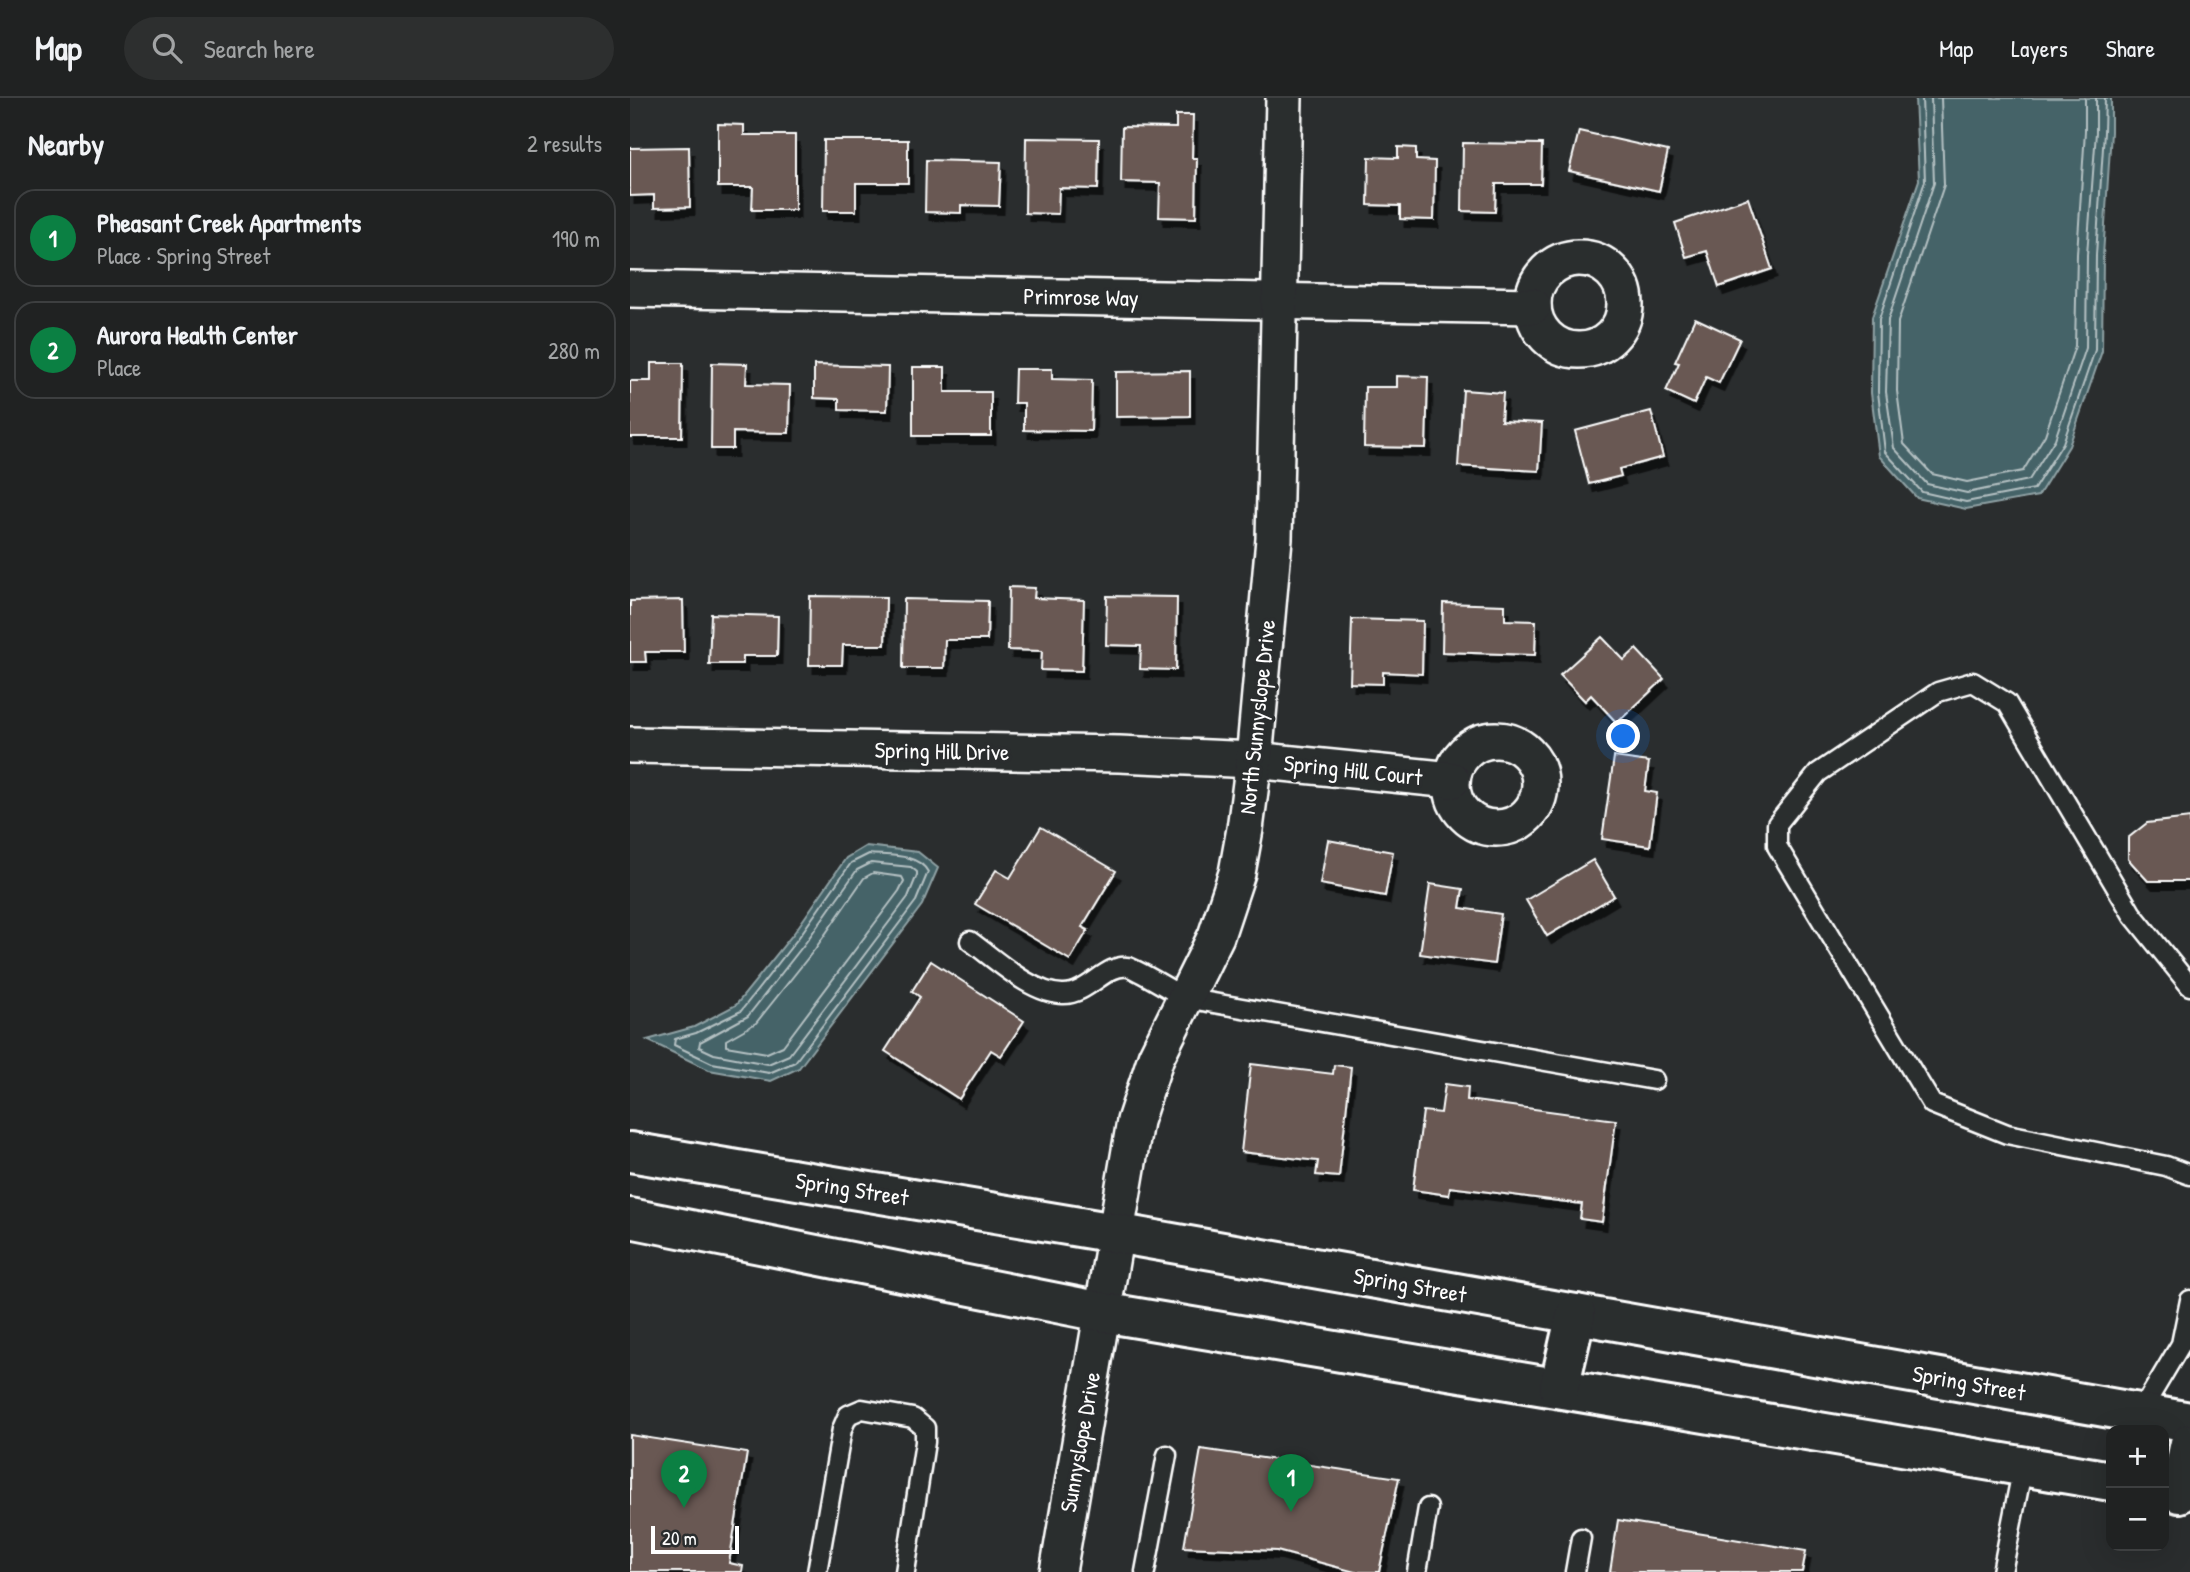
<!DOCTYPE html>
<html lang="en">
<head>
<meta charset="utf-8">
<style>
  :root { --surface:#202222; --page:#2d2f2f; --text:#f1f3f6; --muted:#a2a4a5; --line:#3d3f40; --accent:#0b8043 }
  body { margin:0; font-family:"Patrick Hand",sans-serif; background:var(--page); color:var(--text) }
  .controls { position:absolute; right:21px; bottom:21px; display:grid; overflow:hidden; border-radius:14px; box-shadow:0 7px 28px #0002 }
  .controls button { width:63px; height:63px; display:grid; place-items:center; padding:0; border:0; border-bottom:2px solid var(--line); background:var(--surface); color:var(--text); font:35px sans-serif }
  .scale { position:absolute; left:21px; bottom:18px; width:88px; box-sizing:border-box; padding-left:7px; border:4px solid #fff; border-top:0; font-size:19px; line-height:24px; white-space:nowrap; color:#fff; -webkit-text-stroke:5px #2a2d2e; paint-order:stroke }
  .you { position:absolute; left:994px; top:639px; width:24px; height:24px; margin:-18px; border:5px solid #fff; border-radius:50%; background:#1a73e8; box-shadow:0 0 0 10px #1a73e833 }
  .badge { display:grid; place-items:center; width:46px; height:46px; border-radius:50%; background:var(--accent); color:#fff; font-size:23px; font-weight:700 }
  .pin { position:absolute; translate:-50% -58px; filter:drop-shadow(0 2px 4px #0008) }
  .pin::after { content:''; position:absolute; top:37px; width:24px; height:21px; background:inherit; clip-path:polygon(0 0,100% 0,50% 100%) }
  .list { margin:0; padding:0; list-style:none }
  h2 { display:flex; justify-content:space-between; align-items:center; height:91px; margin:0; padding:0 28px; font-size:30px }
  h2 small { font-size:23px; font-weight:400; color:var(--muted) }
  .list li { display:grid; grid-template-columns:46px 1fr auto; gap:21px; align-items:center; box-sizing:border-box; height:98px; margin:0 14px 14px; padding:0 14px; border:2px solid var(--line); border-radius:21px }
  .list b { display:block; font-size:26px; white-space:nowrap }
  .list p { margin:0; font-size:23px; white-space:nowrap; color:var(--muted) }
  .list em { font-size:23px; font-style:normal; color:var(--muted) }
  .icon { flex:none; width:38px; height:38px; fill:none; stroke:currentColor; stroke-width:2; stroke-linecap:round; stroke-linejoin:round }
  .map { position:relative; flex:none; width:1560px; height:1474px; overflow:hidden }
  header { display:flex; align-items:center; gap:42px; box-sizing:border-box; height:98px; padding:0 35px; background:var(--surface); border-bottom:2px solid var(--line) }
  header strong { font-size:33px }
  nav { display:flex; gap:38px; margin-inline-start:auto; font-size:24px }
  .search { width:490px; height:63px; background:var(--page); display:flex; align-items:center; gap:18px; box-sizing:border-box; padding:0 24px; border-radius:38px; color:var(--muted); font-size:26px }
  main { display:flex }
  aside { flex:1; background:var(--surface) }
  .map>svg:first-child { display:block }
</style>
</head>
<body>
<header>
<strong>Map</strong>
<div class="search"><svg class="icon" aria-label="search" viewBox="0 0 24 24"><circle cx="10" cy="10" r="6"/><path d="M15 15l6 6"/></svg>Search here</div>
<nav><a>Map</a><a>Layers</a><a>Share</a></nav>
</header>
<main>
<aside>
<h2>Nearby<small>2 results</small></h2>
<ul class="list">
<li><span class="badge">1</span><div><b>Pheasant Creek Apartments</b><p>Place · Spring Street</p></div><em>190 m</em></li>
<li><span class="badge">2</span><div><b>Aurora Health Center</b><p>Place</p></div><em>280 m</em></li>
</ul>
</aside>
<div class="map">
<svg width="1560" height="1474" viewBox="0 0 1560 1474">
  <defs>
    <filter id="shadow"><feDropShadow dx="4.5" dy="8" stdDeviation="0" flood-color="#0009"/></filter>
  </defs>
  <rect width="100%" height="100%" fill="#2a2d2e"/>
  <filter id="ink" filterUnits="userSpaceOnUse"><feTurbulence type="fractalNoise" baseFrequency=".0143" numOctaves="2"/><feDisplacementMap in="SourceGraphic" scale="14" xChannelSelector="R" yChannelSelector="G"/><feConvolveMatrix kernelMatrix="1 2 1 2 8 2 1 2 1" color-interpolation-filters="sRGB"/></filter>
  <g filter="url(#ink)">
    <g fill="#456368" stroke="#8fa1a4" stroke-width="2">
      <polygon points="1285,0 1481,0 1481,34 1473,158 1472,253 1439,348 1408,398 1336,411 1287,400 1249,358 1241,295 1242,219 1289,82"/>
      <polygon points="236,748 288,754 308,770 292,807 169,970 141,983 79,972 17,942 64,929 106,907 164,835 216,760"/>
    </g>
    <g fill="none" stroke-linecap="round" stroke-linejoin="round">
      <g stroke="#b5c1c3" stroke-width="2">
        <polyline points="1292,0 1295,83 1249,221 1248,294 1255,354 1292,394 1336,404 1404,391 1433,345 1465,252 1466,157 1474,34 1475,0"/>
        <polyline points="1301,0 1304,85 1258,222 1256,294 1264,350 1297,386 1337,395 1399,382 1425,341 1456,250 1457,157 1466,34 1466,0"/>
        <polyline points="1311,0 1314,87 1268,224 1267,293 1274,346 1302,376 1337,384 1393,373 1415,337 1445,248 1447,156 1455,33 1455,0"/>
        <path d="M239 756C259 758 288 755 298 774L286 803 165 964 139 975 82 965 44 947 45 941 66 935 111 913 169 839 221 765Z"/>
        <polygon points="241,765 281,769 287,774 287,777 278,799 159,957 138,966 84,956 69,949 70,944 118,918 176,844 227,772"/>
        <polygon points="243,775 272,779 274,783 269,793 153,948 137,955 96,948 96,942 126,925 185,851 234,780"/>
      </g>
    </g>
    <g fill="#695952" stroke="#fff" stroke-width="2" filter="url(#shadow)">
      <polygon points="546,17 563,17 562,60 567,60 566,120 529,119 530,85 491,84 492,29 546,30"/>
      <polygon points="88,26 114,27 114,37 165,37 165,112 122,112 123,89 88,89"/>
      <polygon points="949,33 1038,53 1029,93 939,73"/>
      <polygon points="396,40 469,41 468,91 429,90 428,116 395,115"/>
      <polygon points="194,42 278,42 278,85 226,85 226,113 193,113"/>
      <polygon points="833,45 912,46 911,86 866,86 865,114 832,113"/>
      <polygon points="59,49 60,109 24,110 24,97 0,98 0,50"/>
      <polygon points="768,49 786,50 786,62 805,63 804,122 770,121 770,108 738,107 739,59 768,60"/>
      <polygon points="296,62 371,64 369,108 331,107 331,115 295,114"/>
      <polygon points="1118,100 1142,171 1089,189 1077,153 1056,159 1045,125"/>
      <polygon points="1065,220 1110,241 1089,285 1076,279 1064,306 1036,293 1049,265 1045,264"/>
      <polygon points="21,265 53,265 52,339 0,339 0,283 21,283"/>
      <polygon points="82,265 117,266 116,286 160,287 159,335 103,334 103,351 81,351"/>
      <polygon points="184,267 258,269 257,313 209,312 209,301 184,300"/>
      <polygon points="283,269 315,269 315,294 361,294 361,338 283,338"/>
      <polygon points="385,271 422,271 422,281 462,282 461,333 394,332 394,305 384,305"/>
      <polygon points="560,273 560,318 486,319 486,274"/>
      <polygon points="767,278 798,279 796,350 734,349 735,289 767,289"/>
      <polygon points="833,292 873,295 871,323 912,325 909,373 828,368"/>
      <polygon points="1021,313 1033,359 989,371 991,378 959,386 945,333"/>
      <polygon points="379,489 405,490 404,500 454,502 452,573 411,572 412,553 378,552"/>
      <polygon points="180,498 256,499 255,547 213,547 212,567 179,567"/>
      <polygon points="477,498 547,499 546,572 510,571 511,548 476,547"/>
      <polygon points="274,501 358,503 357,542 315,542 314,570 273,570"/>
      <polygon points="53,502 54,554 15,554 16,564 0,564 0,503"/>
      <polygon points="813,505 875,507 875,522 906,523 905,557 812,554"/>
      <polygon points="81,516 148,518 147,558 113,558 113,566 79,566"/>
      <polygon points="722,521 793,523 792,576 753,574 753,586 720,585"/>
      <polygon points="972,539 994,562 1006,551 1034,581 987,625 961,597 955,603 930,577"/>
      <polygon points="984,659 1019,664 1015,693 1027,695 1020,748 972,741"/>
      <polygon points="1560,720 1560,783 1518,783 1498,761 1498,740 1517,725"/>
      <polygon points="411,729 486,773 452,829 458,832 440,862 345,806 366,772 380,780"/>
      <polygon points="698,742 763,754 755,798 690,786"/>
      <polygon points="963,762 984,798 917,838 896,802"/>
      <polygon points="800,786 833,791 830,810 871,816 864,866 790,856"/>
      <polygon points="301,863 394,923 371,958 361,952 329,1001 255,953 290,899 282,893"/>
      <polygon points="621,966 703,976 704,967 721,969 709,1079 686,1077 688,1063 611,1054"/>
      <polygon points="815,986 838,989 837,1002 986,1022 972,1124 950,1121 952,1106 820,1089 819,1097 783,1092 793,1013 811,1015"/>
      <polygon points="0,1337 117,1355 99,1465 113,1468 112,1474 0,1474"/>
      <polygon points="571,1351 769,1380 749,1474 725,1474 647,1453 554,1449"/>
      <polygon points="988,1422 1176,1453 1172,1474 980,1474"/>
    </g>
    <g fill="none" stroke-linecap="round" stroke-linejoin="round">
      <defs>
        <g id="service">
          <path d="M340 843C365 861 403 897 434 896 458 896 477 865 498 869 507 871 544 894 555 900L1024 982"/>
          <polyline points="1560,888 1502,816 1377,605 1343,584 1308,594 1188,675 1147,726 1147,748 1302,1006 1377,1036 1536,1068 1560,1077"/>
          <polyline points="1510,1315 1551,1246 1560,1202"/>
          <polyline points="187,1474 212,1331 218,1317 232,1311 283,1320 295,1330 295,1344 275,1474"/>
          <polyline points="515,1474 537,1357"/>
          <polyline points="787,1474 798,1410"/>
          <polyline points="945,1474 951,1440"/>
          <polyline points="1372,1474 1393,1368"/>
        </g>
        <g id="minor">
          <circle cx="949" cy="206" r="46"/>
          <polyline points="0,191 903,208"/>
          <circle cx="866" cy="686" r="44"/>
          <polyline points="0,647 489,656 624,662 822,682"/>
          <polyline points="428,1474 505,1023 526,959 586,838 607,775 615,731 624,662 644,441 654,0"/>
        </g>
        <g id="secondary">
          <polyline points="0,1054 485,1135 1560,1324"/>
          <polyline points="0,1120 472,1214 1481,1383"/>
          <polyline points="929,1290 946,1216"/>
          <polyline points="1549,1395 1560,1345"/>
        </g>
      </defs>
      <use href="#service" stroke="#fff" stroke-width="23"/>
      <use href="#minor" stroke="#fff" stroke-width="40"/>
      <use href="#secondary" stroke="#fff" stroke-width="44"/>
      <use href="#service" stroke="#2a2d2e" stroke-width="18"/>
      <use href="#minor" stroke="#2a2d2e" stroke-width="35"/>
      <use href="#secondary" stroke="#2a2d2e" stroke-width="38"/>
    </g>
  </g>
  <g text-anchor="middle" stroke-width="7" stroke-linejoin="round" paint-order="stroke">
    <g font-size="23" fill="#fff" stroke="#2a2d2e">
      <text transform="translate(451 199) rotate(1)" y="8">Primrose Way</text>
      <text transform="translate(627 619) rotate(-84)" y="8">North Sunnyslope Drive</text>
      <text transform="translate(312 653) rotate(1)" y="8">Spring Hill Drive</text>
      <text transform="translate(723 672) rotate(6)" y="8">Spring Hill Court</text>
      <text transform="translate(222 1091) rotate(9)" y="8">Spring Street</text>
      <text transform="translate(780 1187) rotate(10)" y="8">Spring Street</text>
      <text transform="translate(1339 1285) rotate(10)" y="8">Spring Street</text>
      <text transform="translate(450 1344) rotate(-80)" y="8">Sunnyslope Drive</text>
    </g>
  </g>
</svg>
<div class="controls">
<button>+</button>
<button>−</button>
</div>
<div class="scale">20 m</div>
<div class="you"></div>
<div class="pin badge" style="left:661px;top:1414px">1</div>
<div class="pin badge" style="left:54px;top:1410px">2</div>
</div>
</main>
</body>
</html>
